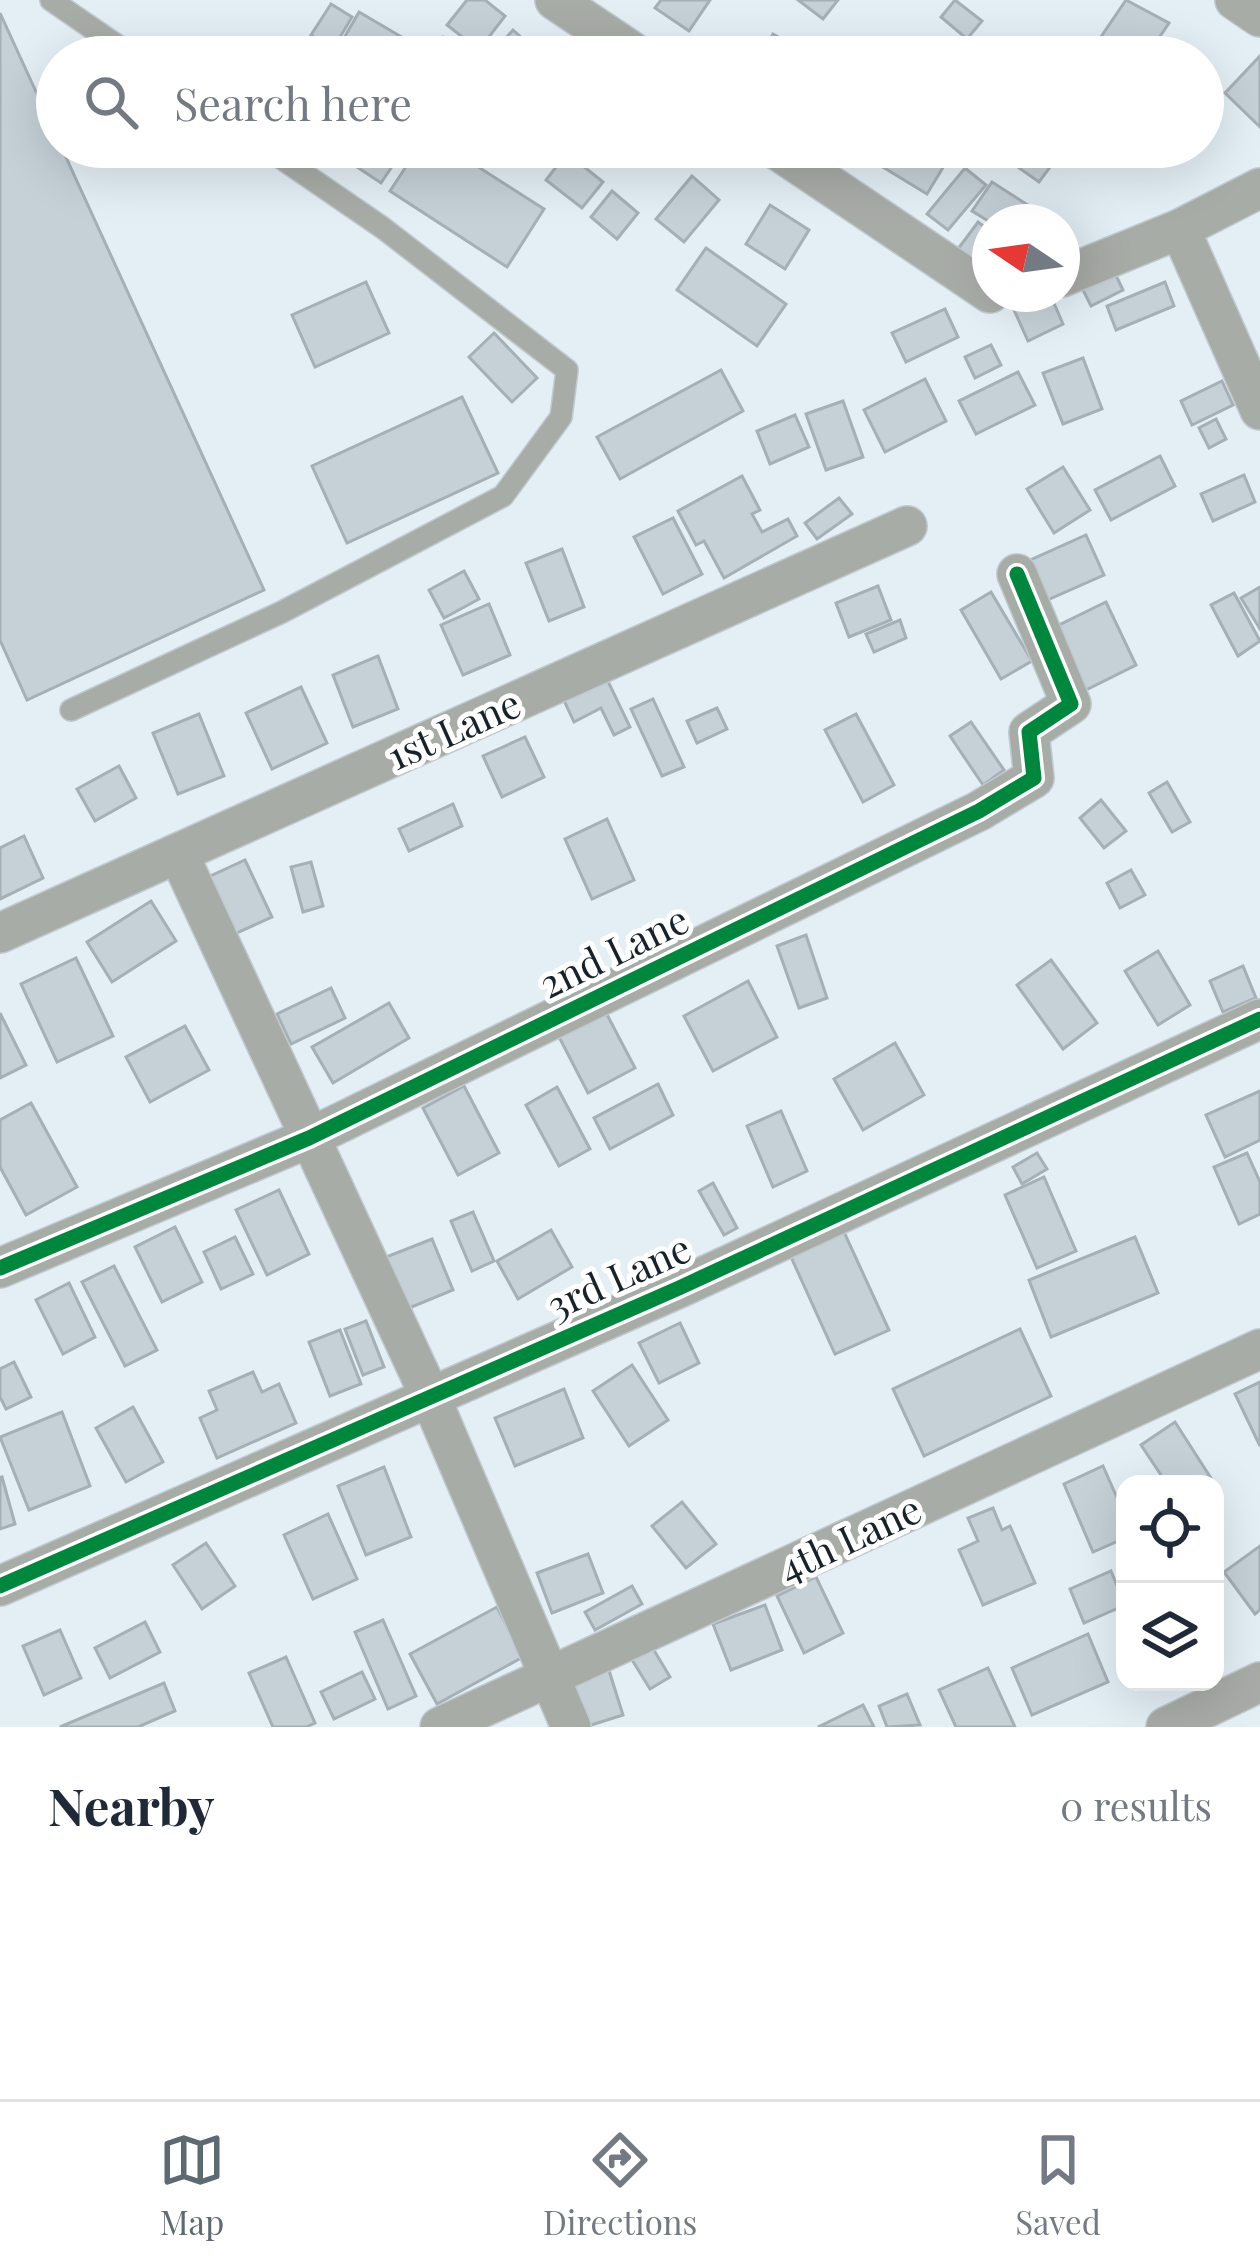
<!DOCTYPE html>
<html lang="en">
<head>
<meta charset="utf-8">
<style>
  :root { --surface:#fff; --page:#f2f2f3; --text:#1f2937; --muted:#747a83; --line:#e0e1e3; --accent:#5e6a72 }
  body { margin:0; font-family:"Playfair Display",serif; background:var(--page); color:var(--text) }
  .controls { position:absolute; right:36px; bottom:36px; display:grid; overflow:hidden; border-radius:24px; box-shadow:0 12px 48px #0002 }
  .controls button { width:108px; height:108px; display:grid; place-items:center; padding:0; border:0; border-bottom:3px solid var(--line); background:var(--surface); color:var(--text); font:60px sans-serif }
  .compass { position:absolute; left:972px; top:204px; width:108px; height:108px; border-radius:50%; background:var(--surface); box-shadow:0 12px 48px #0002; rotate:283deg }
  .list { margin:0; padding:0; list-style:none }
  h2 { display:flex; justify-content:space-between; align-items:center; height:156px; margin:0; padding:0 48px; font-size:51px }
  h2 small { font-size:39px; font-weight:400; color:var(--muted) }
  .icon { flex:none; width:66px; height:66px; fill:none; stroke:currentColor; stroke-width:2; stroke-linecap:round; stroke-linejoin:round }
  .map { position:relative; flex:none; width:1260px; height:1727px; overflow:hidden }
  .search { position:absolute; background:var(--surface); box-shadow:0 12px 48px #0002; left:36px; right:36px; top:36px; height:132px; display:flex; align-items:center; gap:30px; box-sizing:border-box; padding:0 42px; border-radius:66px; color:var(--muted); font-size:45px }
  .sheet { height:372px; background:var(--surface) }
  nav { display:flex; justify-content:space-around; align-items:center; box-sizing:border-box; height:168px; border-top:3px solid var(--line); background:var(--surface); font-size:33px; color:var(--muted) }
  nav a { display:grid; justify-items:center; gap:6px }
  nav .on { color:var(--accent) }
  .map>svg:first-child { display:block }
</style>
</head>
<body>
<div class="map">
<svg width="1260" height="1727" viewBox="0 0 1260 1727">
  <rect width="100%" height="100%" fill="#e3eef5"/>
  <g fill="#c5d0d7" stroke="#a5afb6" stroke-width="3">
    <polygon points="467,0 485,0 505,16 479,50 447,25"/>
    <polygon points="661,0 710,0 689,31 655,8"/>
    <polygon points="798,0 838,0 823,19"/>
    <polygon points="955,0 982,21 967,39 941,17"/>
    <polygon points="1126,0 1169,23 1146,57 1109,57 1094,47"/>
    <polygon points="331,4 352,17 333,49 311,35"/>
    <polygon points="359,12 417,46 411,57 333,57"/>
    <polygon points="0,13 264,590 27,700 0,640"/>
    <polygon points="513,30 541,55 539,57 489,57"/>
    <polygon points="773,34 808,53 806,57 760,57"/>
    <polygon points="443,37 465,57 425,57"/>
    <polygon points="1260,56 1260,127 1225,93"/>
    <polygon points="327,147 405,147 381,183"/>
    <polygon points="419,147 447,147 544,209 507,267 390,191"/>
    <polygon points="882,147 947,147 953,151 927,194 873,161"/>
    <polygon points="1013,147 1065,147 1039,182 1005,158"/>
    <polygon points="567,153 603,182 582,208 546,180"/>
    <polygon points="965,168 986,185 948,230 927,214"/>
    <polygon points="692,176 719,200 684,242 656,219"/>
    <polygon points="992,182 1037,211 1029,222 990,222 972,211"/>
    <polygon points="612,191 638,213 617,239 591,217"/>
    <polygon points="770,205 809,230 785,269 746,244"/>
    <polygon points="978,222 990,231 990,279 955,253"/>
    <polygon points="706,248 786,304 757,346 677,290"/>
    <polygon points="1112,267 1123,290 1091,306 1079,282"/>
    <polygon points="366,282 389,333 315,367 292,315"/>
    <polygon points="1165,282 1174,306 1116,330 1107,306"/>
    <polygon points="1050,294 1063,324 1028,341 1014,310"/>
    <polygon points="945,309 958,337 906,362 892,333"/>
    <polygon points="494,333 537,378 512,402 469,357"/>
    <polygon points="991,345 1001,365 975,378 965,357"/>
    <polygon points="1083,358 1102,409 1063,424 1043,373"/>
    <polygon points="721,370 743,411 620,479 597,437"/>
    <polygon points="1018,372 1035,405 976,434 959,401"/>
    <polygon points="925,379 946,421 885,452 864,410"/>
    <polygon points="1222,381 1233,405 1192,425 1181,401"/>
    <polygon points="462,397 498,473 347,543 312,466"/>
    <polygon points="843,401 863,457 826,470 806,414"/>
    <polygon points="795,415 809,447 770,464 757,431"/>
    <polygon points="1216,419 1226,439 1209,448 1199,428"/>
    <polygon points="1160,456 1175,486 1111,520 1095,490"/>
    <polygon points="1063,467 1090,510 1054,533 1027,489"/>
    <polygon points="1244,475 1255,502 1213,521 1201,494"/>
    <polygon points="742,476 760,510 752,514 762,532 788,519 797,536 724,578 704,541 696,545 678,511"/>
    <polygon points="839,498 852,514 817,539 805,523"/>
    <polygon points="673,518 702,574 663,594 634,537"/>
    <polygon points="1086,535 1104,575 1045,601 1028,561"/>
    <polygon points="562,549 584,607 549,621 526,563"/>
    <polygon points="464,571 479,599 444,618 429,590"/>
    <polygon points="878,586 891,620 849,637 836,603"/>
    <polygon points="1260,587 1260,629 1241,598"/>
    <polygon points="991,592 1032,661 1001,679 961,610"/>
    <polygon points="1234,593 1260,641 1238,656 1211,605"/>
    <polygon points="1106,602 1136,665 1086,690 1055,627"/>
    <polygon points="489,604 510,655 463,675 441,625"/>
    <polygon points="900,620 906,638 874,652 866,634"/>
    <polygon points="378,656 398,709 353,727 333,675"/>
    <polygon points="603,671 630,727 614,735 601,708 574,722 560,692"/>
    <polygon points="301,687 327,743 272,769 246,713"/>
    <polygon points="653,699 684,767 662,776 631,709"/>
    <polygon points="717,708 727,729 697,743 687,721"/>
    <polygon points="199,714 224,776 178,794 153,733"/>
    <polygon points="856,714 894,785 863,802 825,730"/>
    <polygon points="971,722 1004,770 983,785 950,736"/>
    <polygon points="525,737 544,777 502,797 483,756"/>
    <polygon points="119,766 136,798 95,821 77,789"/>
    <polygon points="1167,782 1190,822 1172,832 1149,793"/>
    <polygon points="1101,800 1126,831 1104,848 1080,818"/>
    <polygon points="453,804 462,826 409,851 399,829"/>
    <polygon points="607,819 634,880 592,899 565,839"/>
    <polygon points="24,836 43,878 0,899 0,848"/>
    <polygon points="245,860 272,917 230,936 204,879"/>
    <polygon points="311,862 323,906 303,912 291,867"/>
    <polygon points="1131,870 1145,895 1120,908 1107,883"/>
    <polygon points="151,901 176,941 112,982 87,942"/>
    <polygon points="806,935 827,998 799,1008 777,946"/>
    <polygon points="1158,951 1190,1005 1158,1025 1125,971"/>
    <polygon points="76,958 113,1036 57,1062 21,984"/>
    <polygon points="1051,960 1097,1023 1063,1049 1017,985"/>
    <polygon points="1243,966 1256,998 1223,1012 1210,981"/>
    <polygon points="748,981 777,1037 713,1071 684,1016"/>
    <polygon points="331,988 345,1018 291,1044 277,1014"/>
    <polygon points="389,1003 409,1038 333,1083 312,1047"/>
    <polygon points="603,1007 635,1068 588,1093 557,1033"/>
    <polygon points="0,1013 26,1065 0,1078"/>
    <polygon points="185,1026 209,1070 150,1102 126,1057"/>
    <polygon points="895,1043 924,1095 863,1130 834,1079"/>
    <polygon points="658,1084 673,1115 610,1149 594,1118"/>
    <polygon points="464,1086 499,1153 458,1175 423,1108"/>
    <polygon points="557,1087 590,1149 559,1166 526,1105"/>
    <polygon points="1260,1091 1260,1140 1225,1157 1206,1115"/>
    <polygon points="31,1103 77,1187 26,1215 0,1167 0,1120"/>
    <polygon points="781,1111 807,1171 773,1187 747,1126"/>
    <polygon points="1037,1153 1047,1169 1022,1184 1013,1167"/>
    <polygon points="1247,1153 1260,1182 1260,1214 1239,1224 1214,1167"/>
    <polygon points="1044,1177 1076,1251 1037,1268 1005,1195"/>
    <polygon points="713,1183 737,1228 724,1235 699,1191"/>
    <polygon points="279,1190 309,1254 267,1275 236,1210"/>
    <polygon points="473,1212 494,1261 472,1271 451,1221"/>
    <polygon points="175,1227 202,1282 162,1302 135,1247"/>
    <polygon points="551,1230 572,1267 518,1299 497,1261"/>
    <polygon points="844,1232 889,1330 835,1354 791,1257"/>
    <polygon points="235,1237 253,1274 221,1289 204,1252"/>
    <polygon points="1135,1237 1158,1293 1051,1337 1029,1280"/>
    <polygon points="432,1239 453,1290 402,1311 381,1259"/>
    <polygon points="114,1266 157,1350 125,1366 82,1282"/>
    <polygon points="69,1283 95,1337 63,1354 36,1300"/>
    <polygon points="366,1321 384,1367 363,1375 345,1329"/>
    <polygon points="680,1323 699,1363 659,1383 639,1343"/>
    <polygon points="1020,1329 1051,1396 924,1456 893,1389"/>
    <polygon points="340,1330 361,1384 330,1396 309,1342"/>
    <polygon points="14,1362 31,1397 6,1409 0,1397 0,1369"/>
    <polygon points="632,1365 668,1420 629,1446 593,1391"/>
    <polygon points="253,1372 262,1392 279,1384 296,1423 217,1458 200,1418 217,1410 209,1391"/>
    <polygon points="1260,1382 1260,1446 1235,1394"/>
    <polygon points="564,1389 583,1438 515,1466 495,1418"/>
    <polygon points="133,1407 163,1462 126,1482 96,1428"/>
    <polygon points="62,1412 90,1486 29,1510 0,1437"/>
    <polygon points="1175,1422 1216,1486 1215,1486 1167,1484 1141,1445"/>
    <polygon points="1103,1466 1125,1516 1125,1538 1093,1552 1064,1484"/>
    <polygon points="384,1467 411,1537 366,1555 338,1486"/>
    <polygon points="2,1477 15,1524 0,1529 0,1478"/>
    <polygon points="682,1502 716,1544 686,1568 652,1526"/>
    <polygon points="993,1508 1002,1530 1010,1526 1035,1583 983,1605 959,1550 978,1541 968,1518"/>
    <polygon points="328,1514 357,1579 313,1599 284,1535"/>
    <polygon points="206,1543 235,1586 202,1609 173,1565"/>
    <polygon points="1260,1546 1260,1610 1255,1614 1224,1572"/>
    <polygon points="588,1554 603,1593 552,1613 537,1573"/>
    <polygon points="1111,1571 1125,1605 1084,1623 1070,1589"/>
    <polygon points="816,1577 843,1633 804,1653 777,1596"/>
    <polygon points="632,1586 642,1604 595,1630 585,1612"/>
    <polygon points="765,1605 782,1650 731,1670 713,1624"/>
    <polygon points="497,1607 523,1657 437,1704 410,1654"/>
    <polygon points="383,1620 416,1696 388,1709 355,1632"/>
    <polygon points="145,1622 160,1652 110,1678 95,1648"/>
    <polygon points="60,1630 81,1678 44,1695 23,1646"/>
    <polygon points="1088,1634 1108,1682 1032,1715 1012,1668"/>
    <polygon points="649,1642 670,1677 650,1689 629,1655"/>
    <polygon points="286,1657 315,1723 306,1727 273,1727 249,1673"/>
    <polygon points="607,1664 623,1715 585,1727 569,1676"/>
    <polygon points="988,1668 1015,1727 956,1727 939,1690"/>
    <polygon points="362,1672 375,1699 334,1719 321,1692"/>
    <polygon points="164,1683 175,1711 138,1727 60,1727"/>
    <polygon points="907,1694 920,1725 887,1727 879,1706"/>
    <polygon points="863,1705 874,1727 818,1727"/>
  </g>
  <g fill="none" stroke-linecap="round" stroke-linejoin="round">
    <defs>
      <g id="lane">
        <polyline points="51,0 134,57"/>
        <polyline points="71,710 282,612 503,496 561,417 567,370 383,228 265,147"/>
      </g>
      <g id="street">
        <polyline points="555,0 640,57"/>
        <polyline points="1235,0 1260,17"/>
        <polyline points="773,147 990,293"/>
        <polyline points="1180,229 1260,410"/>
        <polyline points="1062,277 1180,229 1260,188"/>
        <polyline points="179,855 429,1394 571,1727"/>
        <polyline points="0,933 907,526"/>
        <polyline points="0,1268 309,1138 979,811 1034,778 1029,732 1071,704 1017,574"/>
        <polyline points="0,1586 679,1288 1260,1019"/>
        <polyline points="440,1727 1260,1349"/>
        <polyline points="1166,1727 1260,1682"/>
      </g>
    </defs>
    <use href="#lane" stroke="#c0c9cf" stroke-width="24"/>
    <use href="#street" stroke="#c0c9cf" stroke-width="42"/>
    <use href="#lane" stroke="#a8aca7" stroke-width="21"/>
    <use href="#street" stroke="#a8aca7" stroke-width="39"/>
    <defs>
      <g id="cycleway">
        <polyline points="0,1268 309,1138 979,811 1034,778 1029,732 1071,704 1017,574"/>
        <polyline points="0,1586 679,1288 1260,1019"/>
      </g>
    </defs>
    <use href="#cycleway" stroke="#fff" stroke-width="22"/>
    <use href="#cycleway" stroke="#00873e" stroke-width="15"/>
  </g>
  <g text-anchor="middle" stroke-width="10" stroke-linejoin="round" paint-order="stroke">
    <g font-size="39" fill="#17232b" stroke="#fff">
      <text transform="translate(454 730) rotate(-24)" y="14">1st Lane</text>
      <text transform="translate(614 952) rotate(-26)" y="14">2nd Lane</text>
      <text transform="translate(619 1277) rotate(-24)" y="14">3rd Lane</text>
      <text transform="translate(850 1539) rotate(-25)" y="14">4th Lane</text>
    </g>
  </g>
</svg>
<div class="controls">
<button><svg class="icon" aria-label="locate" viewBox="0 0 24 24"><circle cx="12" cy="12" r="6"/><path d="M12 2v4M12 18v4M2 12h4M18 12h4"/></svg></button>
<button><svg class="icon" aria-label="layers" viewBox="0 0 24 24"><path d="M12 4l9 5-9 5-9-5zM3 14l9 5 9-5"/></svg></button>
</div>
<svg class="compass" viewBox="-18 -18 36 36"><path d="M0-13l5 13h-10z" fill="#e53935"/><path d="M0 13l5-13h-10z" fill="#747a83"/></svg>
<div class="search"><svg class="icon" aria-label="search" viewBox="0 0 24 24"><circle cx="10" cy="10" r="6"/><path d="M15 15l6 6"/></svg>Search here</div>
</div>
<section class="sheet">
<h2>Nearby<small>0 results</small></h2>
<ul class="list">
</ul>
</section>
<nav>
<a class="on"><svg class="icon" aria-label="map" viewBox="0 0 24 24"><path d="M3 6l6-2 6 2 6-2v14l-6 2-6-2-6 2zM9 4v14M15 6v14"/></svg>Map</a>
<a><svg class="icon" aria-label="directions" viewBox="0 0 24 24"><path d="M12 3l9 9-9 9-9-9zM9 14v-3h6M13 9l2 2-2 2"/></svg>Directions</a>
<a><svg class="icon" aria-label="saved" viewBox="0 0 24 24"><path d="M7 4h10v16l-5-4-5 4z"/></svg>Saved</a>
</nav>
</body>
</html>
